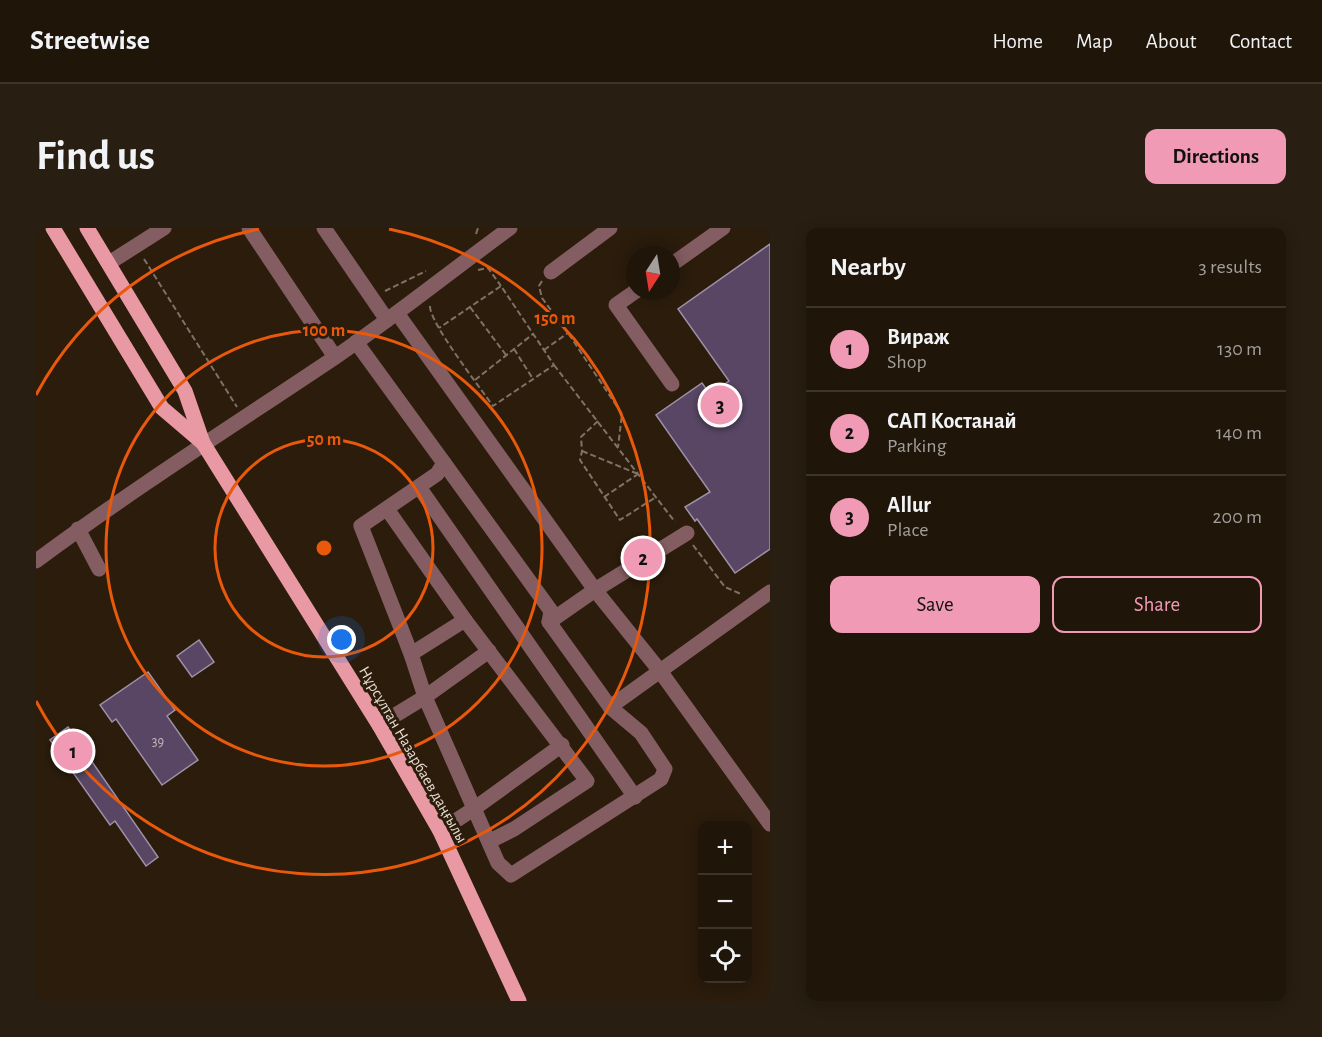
<!DOCTYPE html>
<html lang="en">
<head>
<meta charset="utf-8">
<style>
  :root { --surface:#201509; --page:#281e12; --text:#f1f3f6; --muted:#a29f9c; --line:#3d342a; --accent:#f09ab5 }
  body { margin:0; font-family:"Alegreya Sans",sans-serif; background:var(--page); color:var(--text) }
  .controls { position:absolute; right:18px; bottom:18px; display:grid; overflow:hidden; border-radius:12px; box-shadow:0 3px 15px #0003 }
  .controls button { width:54px; height:54px; display:grid; place-items:center; padding:0; border:0; border-bottom:2px solid var(--line); background:var(--surface); color:var(--text); font:30px sans-serif }
  .compass { position:absolute; left:590px; top:18px; width:54px; height:54px; border-radius:50%; background:var(--surface); box-shadow:0 3px 15px #0003; rotate:192deg }
  .you { position:absolute; left:306px; top:412px; width:21px; height:21px; margin:-15px; border:4px solid #fff; border-radius:50%; background:#1a73e8; box-shadow:0 0 0 9px #1a73e833 }
  .badge { display:grid; place-items:center; width:39px; height:39px; border-radius:50%; background:var(--accent); color:#111; font-size:20px; font-weight:700 }
  .pin { position:absolute; translate:-50% -50%; border:3px solid #fff; box-shadow:0 2px 6px #0006 }
  .list { margin:0; padding:0; list-style:none }
  h2 { display:flex; justify-content:space-between; align-items:center; height:78px; margin:0; padding:0 24px; font-size:26px }
  h2 small { font-size:20px; font-weight:400; color:var(--muted) }
  .list li { display:grid; grid-template-columns:39px 1fr auto; gap:18px; align-items:center; box-sizing:border-box; height:84px; padding:0 24px; border-top:2px solid var(--line) }
  .list b { display:block; font-size:22px; white-space:nowrap }
  .list p { margin:0; font-size:20px; white-space:nowrap; color:var(--muted) }
  .list em { font-size:20px; font-style:normal; color:var(--muted) }
  .actions { display:flex; gap:12px; padding:18px 24px }
  .actions a { flex:1; padding:14px 0; border:2px solid var(--accent); border-radius:12px; text-align:center; font-size:21px; color:var(--accent) }
  .actions .main { background:var(--accent); color:#111 }
  .icon { flex:none; width:33px; height:33px; fill:none; stroke:currentColor; stroke-width:2; stroke-linecap:round; stroke-linejoin:round }
  .map { position:relative; flex:none; width:734px; height:773px; overflow:hidden; border-radius:12px }
  header { display:flex; align-items:center; gap:36px; box-sizing:border-box; height:84px; padding:0 30px; background:var(--surface); border-bottom:2px solid var(--line) }
  header strong { font-size:28px }
  nav { display:flex; gap:33px; margin-inline-start:auto; font-size:21px }
  .intro { display:flex; align-items:center; justify-content:space-between; box-sizing:border-box; height:144px; padding:0 36px }
  h1 { margin:0; font-size:42px }
  .button { padding:15px 27px; border-radius:12px; background:var(--accent); color:#111; font-size:21px; font-weight:700 }
  main { display:flex; gap:36px; padding:0 36px }
  aside { flex:1; background:var(--surface); border-radius:12px; box-shadow:0 3px 15px #0003 }
  .map>svg:first-child { display:block }
</style>
</head>
<body>
<header>
<strong>Streetwise</strong>
<nav><a>Home</a><a>Map</a><a>About</a><a>Contact</a></nav>
</header>
<div class="intro"><h1>Find us</h1><a class="button">Directions</a></div>
<main>
<div class="map">
<svg width="734" height="773" viewBox="0 0 734 773">
  <rect width="100%" height="100%" fill="#2b1c0c"/>
  <g fill="#584664" stroke="#9e91a7" stroke-width="1.5">
    <polygon points="734,16 734,321 699,345 661,291 659,293 649,279 674,264 620,187 666,155 674,166 693,153 642,81"/>
    <polygon points="163,412 178,434 156,449 141,428"/>
    <polygon points="112,444 139,482 131,488 162,532 126,557 80,491 76,494 64,477"/>
    <polygon points="32,499 122,629 110,638 79,593 74,597 14,512"/>
  </g>
  <g fill="none" stroke-linecap="round" stroke-linejoin="round">
    <g stroke="#7f7265" stroke-width="2" stroke-dasharray="6 3" stroke-linecap="butt">
      <polyline points="440,6 442,0"/>
      <polyline points="108,31 201,179"/>
      <polyline points="442,42 452,40 465,58"/>
      <polyline points="506,53 503,58 506,70 532,105 586,186 582,219"/>
      <polyline points="349,63 390,43"/>
      <path d="M394 78C393 94 445 161 457 178L518 137 465 58 403 100"/>
      <polyline points="434,79 470,127"/>
      <polyline points="478,121 497,151"/>
      <polyline points="508,122 532,105"/>
      <polyline points="518,137 639,294"/>
      <polyline points="439,152 497,106"/>
      <polyline points="562,193 545,209 546,223 544,232 584,292 620,269"/>
      <polyline points="546,223 602,246"/>
      <polyline points="568,269 602,246"/>
      <polyline points="657,317 689,359 705,366"/>
    </g>
    <g stroke="#835d61" stroke-width="15">
      <polyline points="213,0 299,129"/>
      <polyline points="288,0 351,92"/>
      <polyline points="73,35 128,0"/>
      <polyline points="635,37 687,0"/>
      <polyline points="515,44 574,0"/>
      <polyline points="600,63 580,77 636,156"/>
      <polyline points="361,85 559,362 624,443 734,596"/>
      <polyline points="320,114 408,235 401,246 325,298 375,426 389,469 462,635 475,647 625,551 629,541 605,505 574,479"/>
      <polyline points="408,235 515,383 513,394"/>
      <polyline points="383,259 599,569"/>
      <polyline points="351,281 429,392 551,553 478,601 454,613"/>
      <polyline points="42,301 63,341"/>
      <polyline points="651,305 559,362 513,394 574,479 734,364"/>
      <path d="M0 333C97 261 198 197 298 130 358 89 415 43 474 0"/>
      <polyline points="375,426 429,392"/>
      <polyline points="343,497 389,469 453,423"/>
      <polyline points="404,603 439,580 526,517"/>
    </g>
    <g stroke="#e999a4" stroke-width="15">
      <polyline points="17,0 126,180 167,215"/>
      <polyline points="51,0 149,163 167,215 343,497 404,603 483,773"/>
    </g>
  </g>
  <g fill="none" stroke="#e8590c" stroke-width="3">
    <circle cx="288" cy="320" r="109"/>
    <circle cx="288" cy="320" r="218"/>
    <path d="M0 167A326 326 0 0 1 223 1M353 1A326 326 0 1 1 0 473"/>
  </g>
  <g text-anchor="middle" stroke-width="6" stroke-linejoin="round" paint-order="stroke">
    <g font-size="14" fill="#c4b8b8">
      <text x="122" y="518">39</text>
    </g>
    <g font-size="16" fill="#e8ded4" stroke="#2b1c0c">
      <text transform="translate(378 526) rotate(60)" y="6">Нұрсұлтан Назарбаев даңғылы</text>
    </g>
  </g>
  <circle cx="288" cy="320" r="9" fill="#e8590c" stroke="#2b1c0c" stroke-width="3"/>
  <g font-size="18" text-anchor="middle" font-weight="bold" fill="#e8590c" stroke="#2b1c0c" stroke-width="6" stroke-linejoin="round" paint-order="stroke">
    <text x="519" y="96">150 m</text>
    <text x="288" y="108">100 m</text>
    <text x="288" y="217">50 m</text>
  </g>
</svg>
<div class="controls">
<button>+</button>
<button>−</button>
<button><svg class="icon" aria-label="locate" viewBox="0 0 24 24"><circle cx="12" cy="12" r="6"/><path d="M12 2v4M12 18v4M2 12h4M18 12h4"/></svg></button>
</div>
<svg class="compass" viewBox="-18 -18 36 36"><path d="M0-13l5 13h-10z" fill="#e53935"/><path d="M0 13l5-13h-10z" fill="#a29f9c"/></svg>
<div class="you"></div>
<div class="pin badge" style="left:37px;top:523px">1</div>
<div class="pin badge" style="left:607px;top:330px">2</div>
<div class="pin badge" style="left:684px;top:177px">3</div>
</div>
<aside>
<h2>Nearby<small>3 results</small></h2>
<ul class="list">
<li><span class="badge">1</span><div><b>Вираж</b><p>Shop</p></div><em>130 m</em></li>
<li><span class="badge">2</span><div><b>САП Костанай</b><p>Parking</p></div><em>140 m</em></li>
<li><span class="badge">3</span><div><b>Allur</b><p>Place</p></div><em>200 m</em></li>
</ul>
<div class="actions"><a class="main">Save</a><a>Share</a></div>
</aside>
</main>
</body>
</html>
